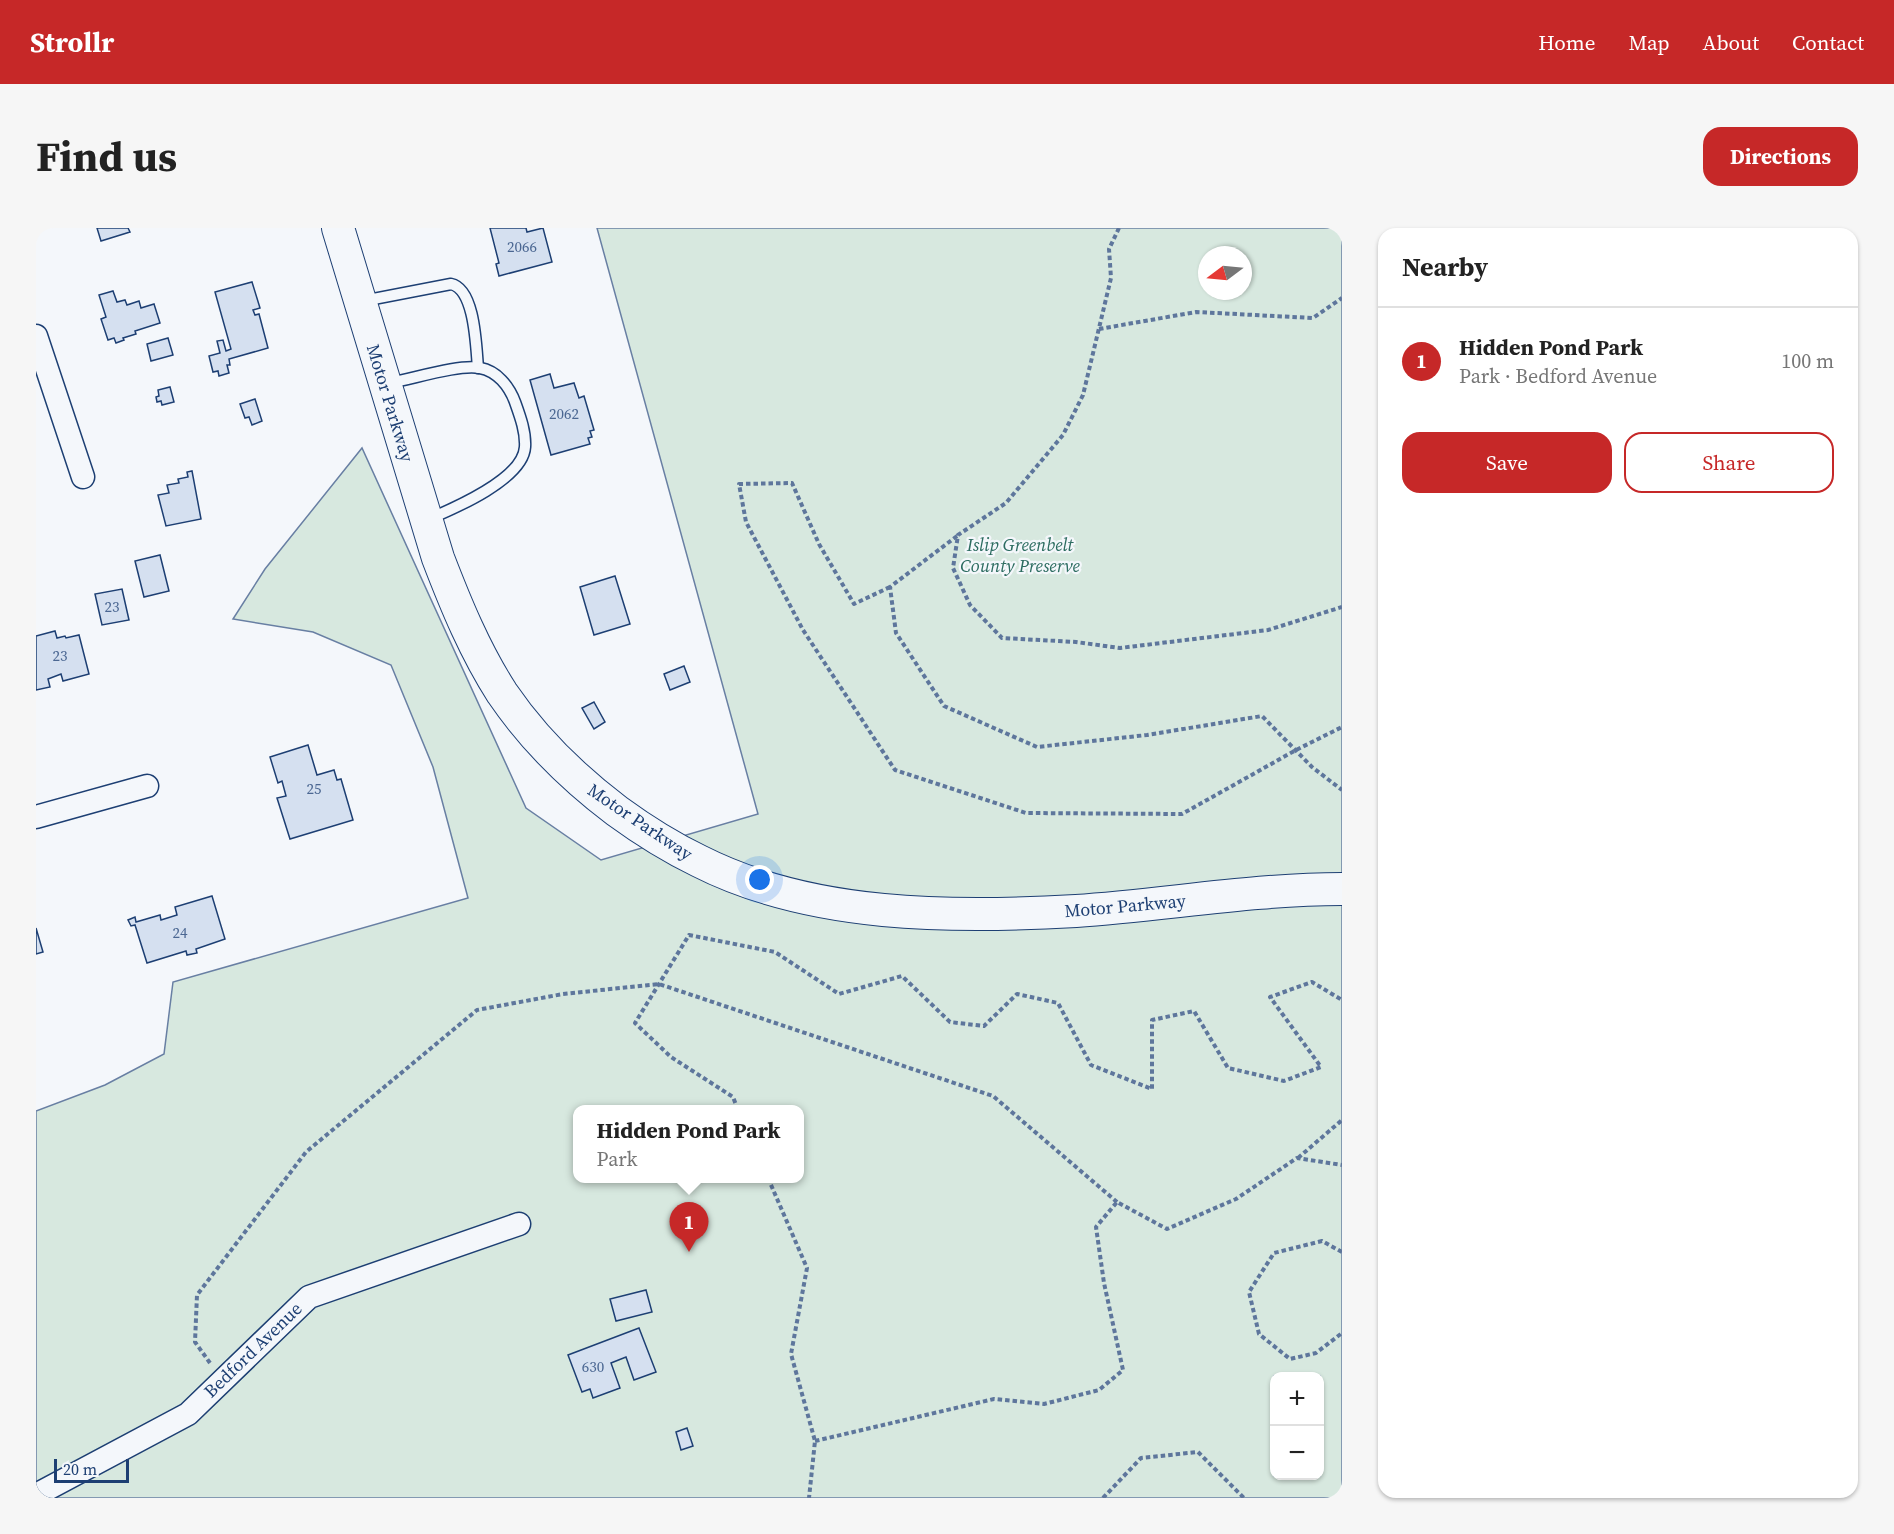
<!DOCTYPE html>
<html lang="en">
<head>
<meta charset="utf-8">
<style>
  :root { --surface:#fff; --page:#f6f6f6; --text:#222; --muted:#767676; --line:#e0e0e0; --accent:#c62828 }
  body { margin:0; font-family:"Source Serif 4",serif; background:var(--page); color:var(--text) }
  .controls { position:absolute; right:18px; bottom:18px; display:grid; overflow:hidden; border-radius:12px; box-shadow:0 2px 4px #0004 }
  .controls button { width:54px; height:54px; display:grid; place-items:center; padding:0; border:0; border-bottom:2px solid var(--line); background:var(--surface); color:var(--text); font:30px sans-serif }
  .compass { position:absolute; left:1162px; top:18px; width:54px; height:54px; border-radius:50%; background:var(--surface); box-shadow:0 2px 4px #0004; rotate:254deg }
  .scale { position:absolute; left:18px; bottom:15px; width:75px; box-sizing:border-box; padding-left:6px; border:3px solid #1d3f73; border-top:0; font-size:16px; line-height:21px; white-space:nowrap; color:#1d3f73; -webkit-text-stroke:4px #f4f7fb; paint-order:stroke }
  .you { position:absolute; left:724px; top:652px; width:21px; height:21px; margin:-15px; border:4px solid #fff; border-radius:50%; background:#1a73e8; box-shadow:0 0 0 9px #1a73e833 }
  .badge { display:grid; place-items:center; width:39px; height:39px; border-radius:50%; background:var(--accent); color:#fff; font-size:20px; font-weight:700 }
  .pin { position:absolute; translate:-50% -50px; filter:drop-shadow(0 2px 3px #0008) }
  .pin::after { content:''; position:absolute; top:32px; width:21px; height:18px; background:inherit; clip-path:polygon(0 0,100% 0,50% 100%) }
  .popup { position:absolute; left:537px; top:877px; width:231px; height:78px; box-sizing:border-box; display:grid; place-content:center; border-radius:12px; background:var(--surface); filter:drop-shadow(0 2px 4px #0005); font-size:20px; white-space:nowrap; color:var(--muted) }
  .popup b { font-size:22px; color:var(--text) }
  .popup::after { content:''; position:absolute; left:50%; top:100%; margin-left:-12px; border:12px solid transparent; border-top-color:var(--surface) }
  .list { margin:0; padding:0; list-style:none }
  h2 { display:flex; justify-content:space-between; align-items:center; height:78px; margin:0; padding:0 24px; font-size:26px }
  h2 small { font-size:20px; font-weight:400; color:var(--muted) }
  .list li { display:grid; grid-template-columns:39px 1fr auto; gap:18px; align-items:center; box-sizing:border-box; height:108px; padding:0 24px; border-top:2px solid var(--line) }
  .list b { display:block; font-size:22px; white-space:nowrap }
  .list p { margin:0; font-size:20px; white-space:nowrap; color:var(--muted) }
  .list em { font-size:20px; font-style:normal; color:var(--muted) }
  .actions { display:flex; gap:12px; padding:18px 24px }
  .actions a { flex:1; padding:14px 0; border:2px solid var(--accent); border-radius:18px; text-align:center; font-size:21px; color:var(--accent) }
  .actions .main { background:var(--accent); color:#fff }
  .map { position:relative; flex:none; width:1306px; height:1270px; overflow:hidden; border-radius:18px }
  header { display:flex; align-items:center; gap:36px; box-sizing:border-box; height:84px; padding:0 30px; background:var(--accent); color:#fff }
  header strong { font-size:28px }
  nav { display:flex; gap:33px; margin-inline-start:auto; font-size:21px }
  .intro { display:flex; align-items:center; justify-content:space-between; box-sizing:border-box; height:144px; padding:0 36px }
  h1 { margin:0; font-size:42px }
  .button { padding:15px 27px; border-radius:18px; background:var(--accent); color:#fff; font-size:21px; font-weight:700 }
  main { display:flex; gap:36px; padding:0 36px }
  aside { flex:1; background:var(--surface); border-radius:18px; box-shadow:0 2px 4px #0004 }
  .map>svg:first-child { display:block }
</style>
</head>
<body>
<header>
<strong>Strollr</strong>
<nav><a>Home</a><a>Map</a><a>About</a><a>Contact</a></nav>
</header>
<div class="intro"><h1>Find us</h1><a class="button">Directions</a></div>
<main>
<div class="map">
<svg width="1306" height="1270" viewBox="0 0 1306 1270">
  <rect width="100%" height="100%" fill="#f4f7fb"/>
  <path fill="#d7e8df" stroke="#687fa3" stroke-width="1.5" fill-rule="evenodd" d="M561 0H1306V1270H0V883L69 857 128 826 137 754 432 670 397 539 355 437 277 404 197 391 229 341 326 220 490 580 565 632 722 586ZM1171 27H1207V63H1171ZM542 882H764V950H542ZM1238 1148H1284V1248H1238Z"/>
  <g fill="#d5e0f0" stroke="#1d3f73" stroke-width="1.5">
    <polygon points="61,0 92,0 94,4 65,13"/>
    <polygon points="454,0 490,0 491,4 507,0 516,34 463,48 460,36 463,35"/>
    <polygon points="216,54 224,80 217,82 219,87 223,86 232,120 193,131 194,137 191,137 193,145 183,148 182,143 177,144 173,128 184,125 181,113 187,112 190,123 195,121 179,64"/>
    <polygon points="77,63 81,74 89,72 91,77 103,73 105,80 118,76 124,95 99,103 100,106 87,110 88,112 80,115 78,110 72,112 65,91 70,89 63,67"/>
    <polygon points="132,110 137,127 115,133 111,116"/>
    <polygon points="514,146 518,160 538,155 543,170 548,168 558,202 554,203 556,209 552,210 554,216 515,227 494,152"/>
    <polygon points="134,159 138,174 126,177 125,173 121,174 120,169 123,168 122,162"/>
    <polygon points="219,171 226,193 216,197 213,189 209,190 204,176"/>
    <polygon points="156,243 165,291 130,298 122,267 133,265 131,257 143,255 142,251 152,249 151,244"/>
    <polygon points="124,327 133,363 108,369 99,333"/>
    <polygon points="579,348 594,396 558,407 544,359"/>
    <polygon points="86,361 93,392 66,397 59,366"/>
    <polygon points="19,403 21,410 29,408 30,410 43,407 53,446 27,453 25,446 12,451 14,459 0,462 0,408"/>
    <polygon points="648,438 654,454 634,462 628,446"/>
    <polygon points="558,474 569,494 558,501 546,480"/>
    <polygon points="272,517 281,547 298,542 301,552 305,551 317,592 254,611 241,570 250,568 246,553 242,555 234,529"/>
    <polygon points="176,668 189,711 160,721 161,725 151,727 150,723 111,735 99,697 95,698 92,692 99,689 100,694 124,687 125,692 141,687 139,679"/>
    <polygon points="0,700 7,724 0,726"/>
    <polygon points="610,1062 616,1084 580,1093 574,1071"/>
    <polygon points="603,1100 620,1144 598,1152 590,1129 575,1135 584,1160 557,1170 554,1161 546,1164 532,1127"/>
    <polygon points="651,1200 657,1218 645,1222 640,1204"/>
  </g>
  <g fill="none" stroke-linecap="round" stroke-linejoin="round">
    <defs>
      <g id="service">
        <path d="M327 73 415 56C439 61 440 118 442 140"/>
        <path d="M353 155C377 151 422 136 444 140 461 143 473 158 479 174 484 188 490 204 489 219 487 251 419 280 393 291"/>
      </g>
      <g id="minor">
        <polyline points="0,108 47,249"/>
        <polyline points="0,589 111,558"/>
        <polyline points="0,1267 152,1186 273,1069 483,996"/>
      </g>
      <path id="secondary" d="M302 0 402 330C420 377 439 423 466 465 498 512 536 549 581 583 607 602 634 619 663 633 775 690 917 690 1040 683 1129 677 1217 661 1306 661"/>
    </defs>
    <use href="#service" stroke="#1d3f73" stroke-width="13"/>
    <use href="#minor" stroke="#1d3f73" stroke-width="25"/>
    <use href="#secondary" stroke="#1d3f73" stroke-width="34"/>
    <g stroke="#5e769c" stroke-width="4" stroke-dasharray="4.5 3" stroke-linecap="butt">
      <polyline points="1083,0 1073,21 1075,50 1047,167 1027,207 970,275 922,307 917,340 934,377 966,410 1040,414 1084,420 1232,402 1306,379"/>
      <polyline points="1063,101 1160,84 1277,90 1306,70"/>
      <polyline points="921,308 854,359 860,405 908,478 1001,519 1111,507 1226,488 1276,539 1306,562"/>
      <polyline points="854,359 818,376 783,316 756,255 703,256 710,294 767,402 859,542 990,585 1146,586 1260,522 1306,499"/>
      <polyline points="702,882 697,869 635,829 599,795 653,707 739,724 803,766 866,748 914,794 948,798 981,766 1022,775 1055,837 1116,861 1116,792 1158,783 1192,840 1248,853 1285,839 1234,769 1276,754 1306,772"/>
      <polyline points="1262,930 1306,892"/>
      <polyline points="732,950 771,1040 755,1126 779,1213 773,1270"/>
      <polyline points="1306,1024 1286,1013 1238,1025 1213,1064 1223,1106 1254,1131 1280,1125 1306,1105"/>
      <polyline points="174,1135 159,1114 161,1067 270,924 441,782 527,766 623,756 957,868 1081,974"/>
      <polyline points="779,1213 958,1171 1008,1176 1063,1162 1087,1142 1068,1055 1060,999 1081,974 1131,1001 1200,971 1261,930 1306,937"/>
      <polyline points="1067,1270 1105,1230 1162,1224 1208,1270"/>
    </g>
    <use href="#service" stroke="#f4f7fb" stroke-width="10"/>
    <use href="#minor" stroke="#f4f7fb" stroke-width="22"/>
    <use href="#secondary" stroke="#f4f7fb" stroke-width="32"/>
  </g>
  <g text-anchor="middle" stroke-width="4.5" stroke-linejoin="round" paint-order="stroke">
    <g font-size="15" fill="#4b6792">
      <text x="486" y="24">2066</text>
      <text x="528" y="191">2062</text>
      <text x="76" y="384">23</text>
      <text x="24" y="433">23</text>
      <text x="278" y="566">25</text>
      <text x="144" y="710">24</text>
      <text x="557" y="1144">630</text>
    </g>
    <g font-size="18" fill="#1d3f73" stroke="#f4f7fb">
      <text transform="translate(354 175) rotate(73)" y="6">Motor Parkway</text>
      <text transform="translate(604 594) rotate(34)" y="6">Motor Parkway</text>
      <text transform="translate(1089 678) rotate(-5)" y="6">Motor Parkway</text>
      <text transform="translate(217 1122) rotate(-44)" y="6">Bedford Avenue</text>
    </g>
    <g font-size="18" font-style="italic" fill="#2c6c60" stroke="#f4f7fb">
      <text x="984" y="323">Islip Greenbelt<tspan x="984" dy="21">County Preserve</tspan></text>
    </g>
  </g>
</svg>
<div class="controls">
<button>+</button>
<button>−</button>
</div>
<svg class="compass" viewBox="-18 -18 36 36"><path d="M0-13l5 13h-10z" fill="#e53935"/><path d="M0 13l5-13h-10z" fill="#767676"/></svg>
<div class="scale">20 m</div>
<div class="you"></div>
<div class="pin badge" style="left:653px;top:1024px">1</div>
<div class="popup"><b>Hidden Pond Park</b>Park</div>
</div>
<aside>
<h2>Nearby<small></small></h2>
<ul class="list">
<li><span class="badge">1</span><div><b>Hidden Pond Park</b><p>Park · Bedford Avenue</p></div><em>100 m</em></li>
</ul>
<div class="actions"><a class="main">Save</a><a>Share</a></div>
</aside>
</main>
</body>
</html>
